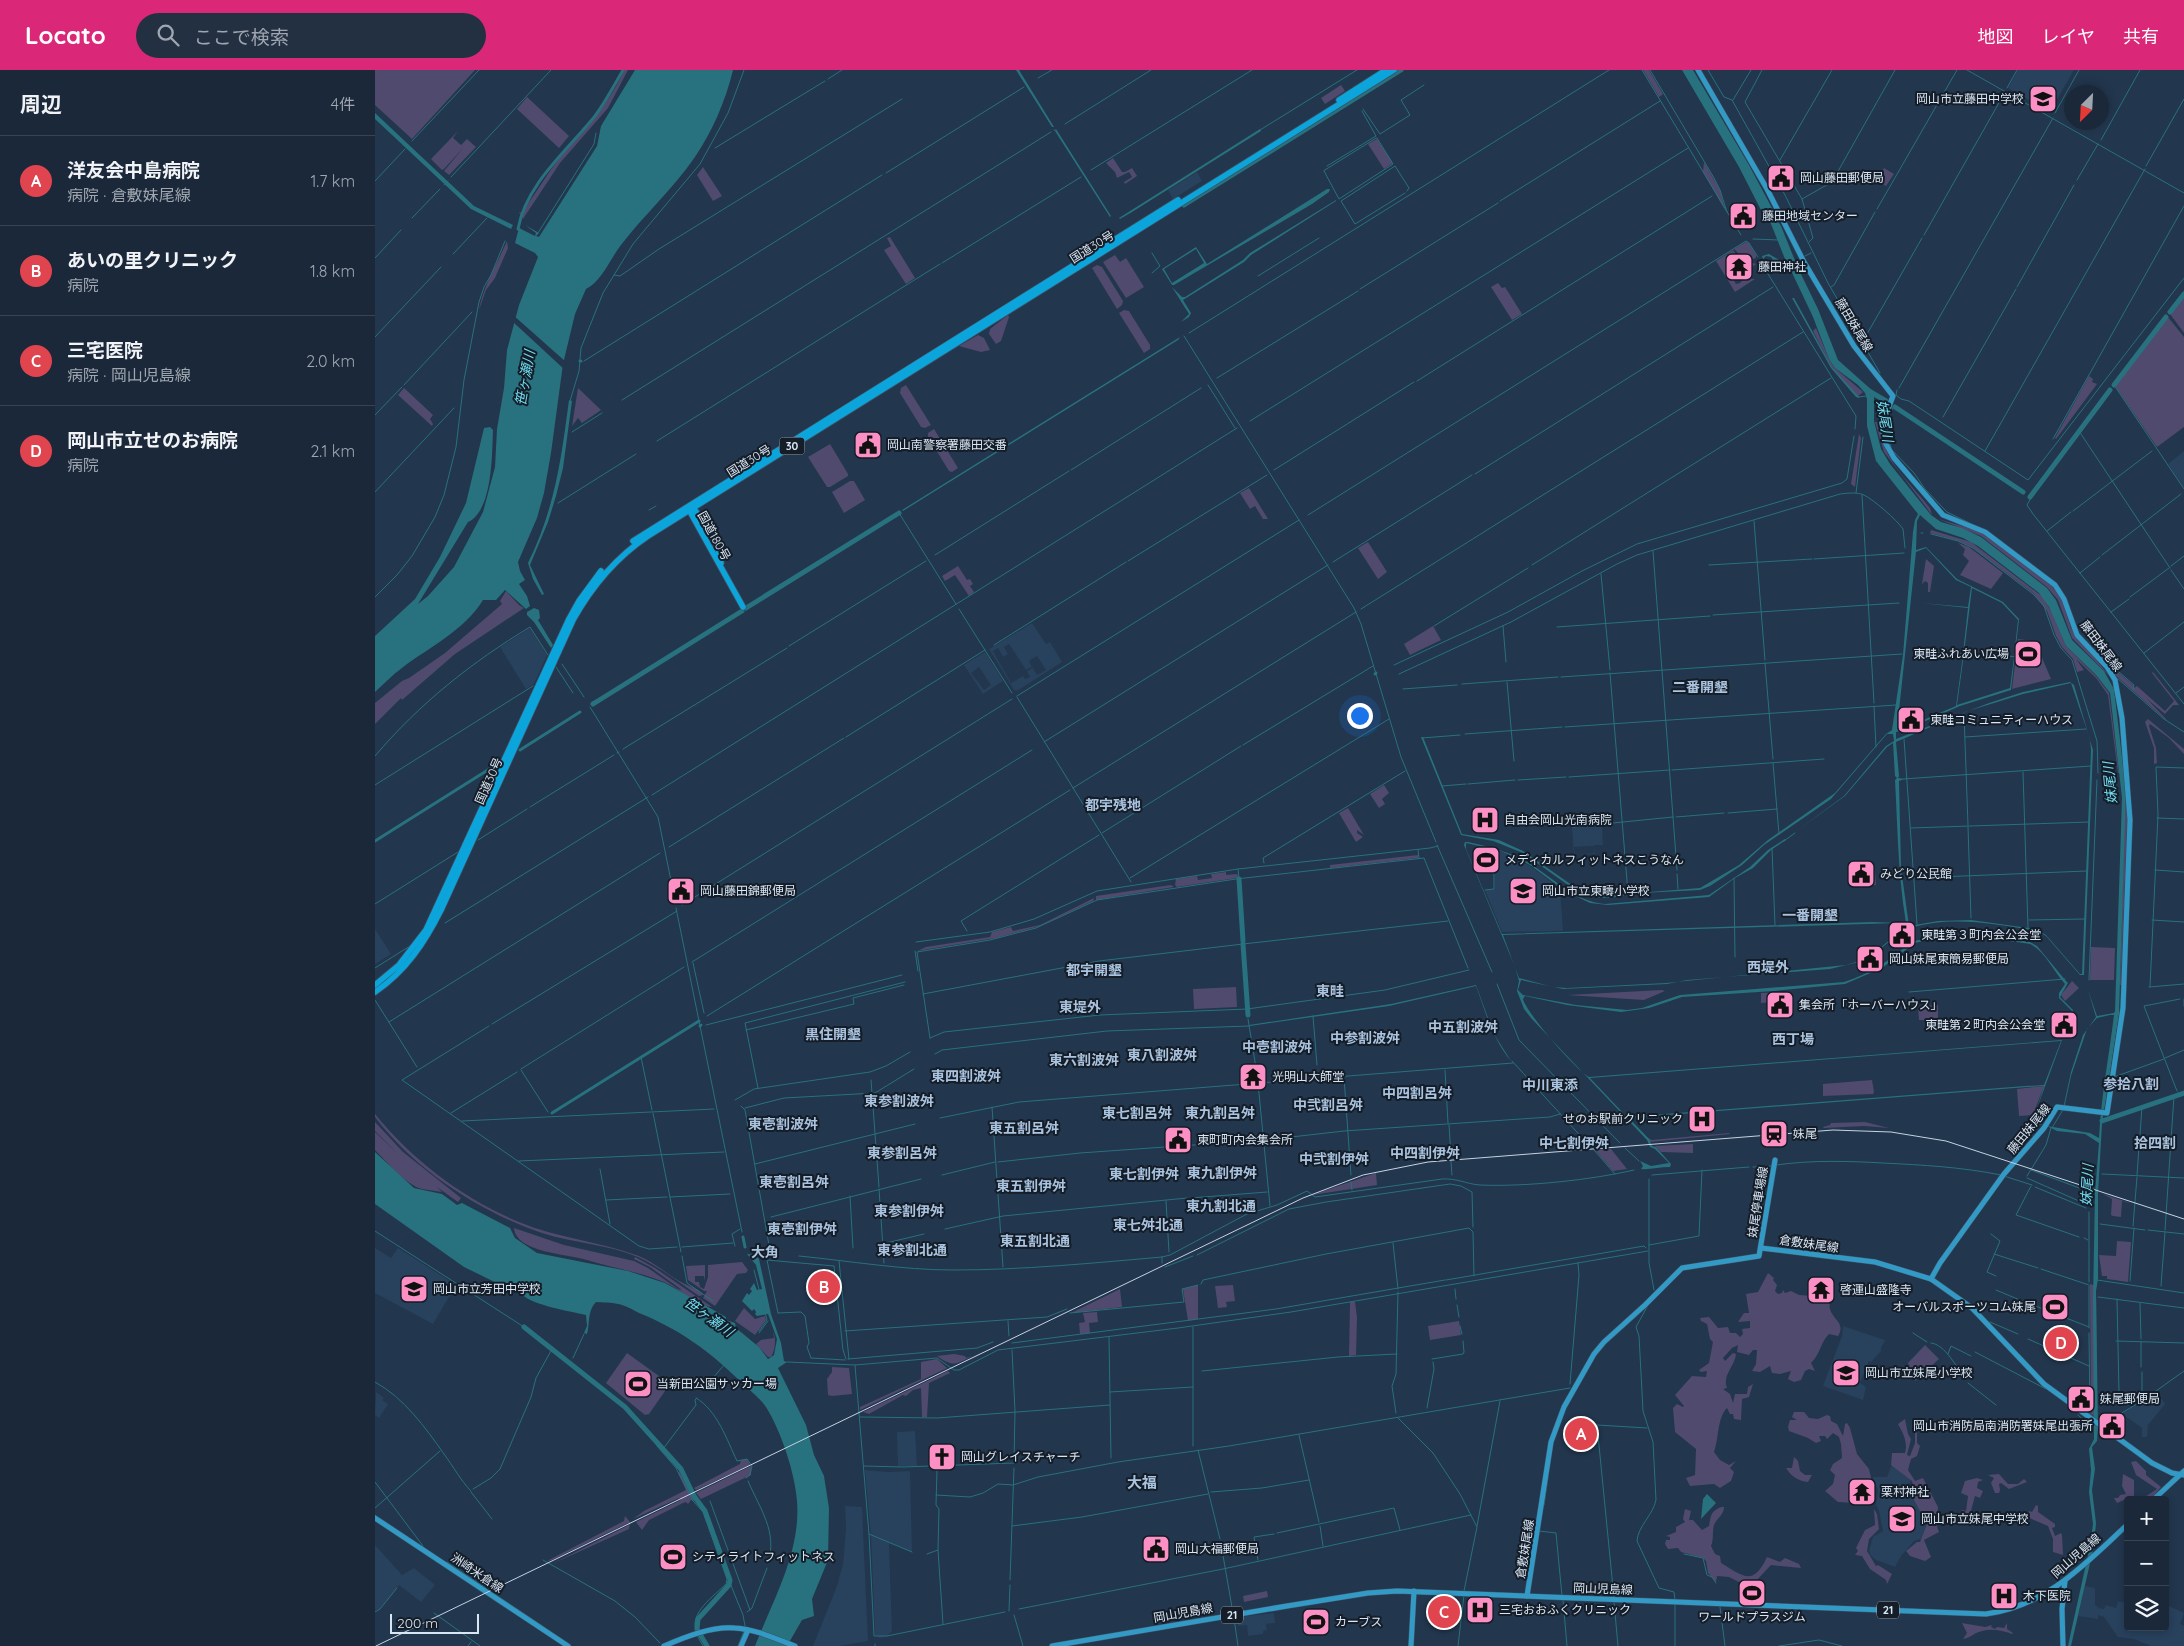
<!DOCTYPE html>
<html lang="ja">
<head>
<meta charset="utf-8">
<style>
  :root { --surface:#1a283a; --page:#233042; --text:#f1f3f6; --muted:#9fa6af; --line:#384454; --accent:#db2777 }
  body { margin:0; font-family:Quicksand,"Noto Sans JP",sans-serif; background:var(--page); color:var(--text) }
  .controls { position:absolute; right:15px; bottom:15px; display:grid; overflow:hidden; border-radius:5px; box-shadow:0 2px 8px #0003 }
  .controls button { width:45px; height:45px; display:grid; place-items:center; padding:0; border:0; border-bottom:1px solid var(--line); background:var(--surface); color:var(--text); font:25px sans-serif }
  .compass { position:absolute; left:1689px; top:15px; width:45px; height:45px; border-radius:50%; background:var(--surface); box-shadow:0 2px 8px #0003; rotate:204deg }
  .scale { position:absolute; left:15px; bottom:12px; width:89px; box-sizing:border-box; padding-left:5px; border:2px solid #d8e5f3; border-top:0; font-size:14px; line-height:18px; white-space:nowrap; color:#d8e5f3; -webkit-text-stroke:4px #141d28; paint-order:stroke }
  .you { position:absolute; left:984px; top:645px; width:18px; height:18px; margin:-12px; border:4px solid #fff; border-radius:50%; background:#1a73e8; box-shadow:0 0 0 8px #1a73e833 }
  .badge { display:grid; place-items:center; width:32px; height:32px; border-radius:50%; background:var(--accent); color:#fff; font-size:16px; font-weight:700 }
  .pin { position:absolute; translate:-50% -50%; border:2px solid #fff; box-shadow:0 1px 5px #0006 }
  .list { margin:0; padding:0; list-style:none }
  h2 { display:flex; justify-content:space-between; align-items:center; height:65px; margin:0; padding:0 20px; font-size:21px }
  h2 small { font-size:16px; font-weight:400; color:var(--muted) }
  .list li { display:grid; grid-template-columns:32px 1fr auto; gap:15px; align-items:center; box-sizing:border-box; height:90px; padding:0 20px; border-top:1px solid var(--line) }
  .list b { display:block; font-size:19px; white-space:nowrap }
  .list p { margin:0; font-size:16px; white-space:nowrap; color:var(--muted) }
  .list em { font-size:16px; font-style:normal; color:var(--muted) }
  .icon { flex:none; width:28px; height:28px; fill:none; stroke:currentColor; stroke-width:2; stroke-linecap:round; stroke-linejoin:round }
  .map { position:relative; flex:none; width:1809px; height:1576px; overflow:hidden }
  header { display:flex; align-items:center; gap:30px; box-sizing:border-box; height:70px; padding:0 25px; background:var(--accent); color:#fff }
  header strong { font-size:24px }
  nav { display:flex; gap:28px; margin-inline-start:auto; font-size:18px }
  .search { width:350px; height:45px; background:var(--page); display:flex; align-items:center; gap:12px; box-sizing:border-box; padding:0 18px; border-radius:28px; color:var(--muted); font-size:19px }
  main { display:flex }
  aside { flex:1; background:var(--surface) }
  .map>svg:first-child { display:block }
</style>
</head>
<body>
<header>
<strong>Locato</strong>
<div class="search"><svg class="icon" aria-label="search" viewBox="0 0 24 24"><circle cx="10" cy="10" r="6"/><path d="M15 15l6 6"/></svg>ここで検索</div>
<nav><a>地図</a><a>レイヤ</a><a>共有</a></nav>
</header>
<main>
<aside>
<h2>周辺<small>4件</small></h2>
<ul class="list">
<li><span class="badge" style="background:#e0444e">A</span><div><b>洋友会中島病院</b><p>病院 · 倉敷妹尾線</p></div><em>1.7 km</em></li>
<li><span class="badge" style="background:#e0444e">B</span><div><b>あいの里クリニック</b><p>病院</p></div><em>1.8 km</em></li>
<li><span class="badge" style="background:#e0444e">C</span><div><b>三宅医院</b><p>病院 · 岡山児島線</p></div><em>2.0 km</em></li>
<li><span class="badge" style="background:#e0444e">D</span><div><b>岡山市立せのお病院</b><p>病院</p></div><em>2.1 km</em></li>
</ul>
</aside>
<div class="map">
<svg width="1809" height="1576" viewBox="0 0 1809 1576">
  <rect width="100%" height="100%" fill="#22364d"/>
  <g fill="#28415d" fill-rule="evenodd">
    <polygon points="1643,0 1699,0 1675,42 1633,18"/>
    <polygon points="822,102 827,111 798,129 793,120"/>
    <polygon points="1809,381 1809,418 1793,394"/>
    <path d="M657 553 671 574 675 572 687 592 642 621 639 620 614 579ZM634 574 651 600 657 597 654 591 662 586 671 600 662 605 658 598 652 601 655 607 650 609 648 606 636 613 618 581 623 578 628 587 633 584 629 577Z"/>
    <polygon points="155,558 172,585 159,614 151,619 125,577"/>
    <path d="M610 582 628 611 608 624 589 595ZM604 597 616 615 609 620 596 603Z"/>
    <polygon points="1103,741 1115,741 1116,747 1124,745 1124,753 1110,753 1112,761 1097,762 1096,747 1103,746"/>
    <path d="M1227 755 1228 775H1219L1220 784 1199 785 1197 757ZM1219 776V783L1200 785 1199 777Z"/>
    <polygon points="1120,780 1126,781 1155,796 1185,818 1188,861 1127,862 1110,820 1120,819"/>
    <polygon points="0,859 16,884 0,894"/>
    <polygon points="0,1178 16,1188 23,1178 81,1215 58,1254 0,1223"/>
    <polygon points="1468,1256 1510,1270 1506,1278 1506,1281 1496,1292 1494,1291 1485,1313 1491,1317 1488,1330 1448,1316 1467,1266"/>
    <polygon points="1,1322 9,1328 7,1330 13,1334 4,1348 0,1345"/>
    <polygon points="1782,1322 1790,1334 1773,1355 1772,1367 1767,1367 1767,1358 1747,1344"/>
    <polygon points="540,1361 542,1396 523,1396 522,1362"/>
    <polygon points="1516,1396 1528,1399 1536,1411 1533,1414 1548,1443 1551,1456 1546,1469 1539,1471 1526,1486 1520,1497 1501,1490 1495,1485 1494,1480 1498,1467 1508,1461 1504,1441 1501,1435 1503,1420 1498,1407 1512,1407"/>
    <polygon points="490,1400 513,1402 535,1401 537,1482 514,1473 517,1561 511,1567 504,1568 504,1566 500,1565 496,1466"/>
    <polygon points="470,1436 487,1437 493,1571 464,1576 438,1576 462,1516 468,1494 471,1458"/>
    <polygon points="0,1475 27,1505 39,1498 60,1515 46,1532 24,1515 5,1539 0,1541"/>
    <polygon points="1710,1516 1720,1518 1720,1535 1724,1538 1729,1539 1731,1535 1741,1538 1743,1531 1753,1534 1753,1557 1790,1557 1790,1534 1809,1543 1805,1554 1809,1556 1809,1576 1776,1576 1759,1569 1743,1567 1729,1547 1723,1545 1723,1549 1703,1546"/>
    <polygon points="899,1543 900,1553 891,1554 892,1560 888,1561 888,1564 873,1566 872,1555 863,1556 862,1547"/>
  </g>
  <g fill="#504a6f">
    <polygon points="0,0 100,0 37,69 0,35"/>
    <path d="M249 0H253L233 38 185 93 148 149 144 142 147 143C160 124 172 104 186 86 209 58 235 34 249 0Z"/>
    <polygon points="1268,0 1274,0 1288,24 1284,27"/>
    <polygon points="966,15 970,21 950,34 946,28"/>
    <polygon points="152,27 194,66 184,78 142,39"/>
    <polygon points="83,61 78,68 86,75 92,69 101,77 74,105 69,101 89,77 69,99 67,100 56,89"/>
    <polygon points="1002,69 1018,93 1009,99 993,74"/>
    <polygon points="738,88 747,102 750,102 757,98 762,106 750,114 749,112 757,107 754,102 742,108 740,102 731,93"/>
    <polygon points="1329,92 1345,120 1350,140 1328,102"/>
    <polygon points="328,97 347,126 338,131 322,105"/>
    <polygon points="1509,98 1519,104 1511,116 1502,111"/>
    <polygon points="515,167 540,208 531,214 509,180 516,176 512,168"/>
    <path d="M132 171 133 178 120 208 111 220 104 240C108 217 122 194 132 171Z"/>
    <polygon points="1371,172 1374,173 1381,185 1381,188 1378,189 1365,185 1359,179"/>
    <polygon points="1358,180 1364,188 1381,194 1377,197 1373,196 1370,201 1371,197 1367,190 1361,193 1360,188 1352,188 1351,195 1361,214 1365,213 1373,204 1377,209 1380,209 1360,222 1341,191"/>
    <polygon points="740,185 745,192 751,188 769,217 751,228 728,192"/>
    <polygon points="722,195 727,197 748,231 747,235 742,239 717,198"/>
    <polygon points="1123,213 1127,218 1130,217 1147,244 1137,250 1116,217"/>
    <polygon points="1809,226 1809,263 1795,244"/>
    <polygon points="749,240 754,241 775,275 775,279 769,283 744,243"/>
    <polygon points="633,245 634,247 626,271 621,274 614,264 615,259"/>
    <polygon points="1793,247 1809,267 1809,357 1782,377 1740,316"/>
    <polygon points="1441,258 1454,289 1460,298 1488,322 1482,327 1456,296 1438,261"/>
    <polygon points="603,265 609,268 615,280 606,282 584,276"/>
    <polygon points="1714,306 1718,309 1717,312 1722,314 1681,369 1680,368"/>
    <polygon points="531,315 556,355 550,358 546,357 525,323 526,318"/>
    <polygon points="29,318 58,345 55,349 58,354 57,356 23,325"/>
    <polygon points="203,318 226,340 207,353 203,348 197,356"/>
    <path d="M1500 352H1505C1504 387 1535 412 1555 438L1557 445 1509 382Z"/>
    <polygon points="559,359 583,398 577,402 574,401 553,367 553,363"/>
    <polygon points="1484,364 1486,368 1480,417 1476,414"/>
    <polygon points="455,374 473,404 473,406 455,417 452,417 433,387"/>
    <polygon points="475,411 479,411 490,430 469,443 457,422"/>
    <polygon points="874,418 893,449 888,449 880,436 875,439 865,423"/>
    <polygon points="1563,449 1608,462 1677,516 1686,527 1696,558 1735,607 1697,568 1683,530 1672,517 1606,466"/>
    <polygon points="1556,460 1596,472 1668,527 1677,543 1691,576 1721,606 1734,623 1744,703 1743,703 1733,625 1721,608 1701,589 1709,600 1702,602 1698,589 1687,577 1681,566 1672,541 1658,523 1597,477 1584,471 1555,463"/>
    <polygon points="993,472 1012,502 1003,509 983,478"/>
    <polygon points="1583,473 1594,477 1628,503 1616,519 1585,505 1594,491 1588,485 1590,479"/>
    <polygon points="1551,489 1559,496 1555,522 1553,522 1553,513 1550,511 1547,514"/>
    <polygon points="583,496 592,510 595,509 598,514 595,516 599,522 594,526 580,505 570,511 567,506"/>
    <polygon points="131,521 144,535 149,538 80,584 27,630 26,628 0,654 0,633 27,611 34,608 70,583 127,534 125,531"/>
    <polygon points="1058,556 1066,570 1035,585 1029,574"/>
    <polygon points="1643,569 1660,571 1676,609 1637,619"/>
    <polygon points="1738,600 1744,603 1758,615 1759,618 1762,616 1790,641 1799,631 1777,603 1778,602 1804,635 1798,635 1790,644 1772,629 1792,650 1790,649 1740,605"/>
    <polygon points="1773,649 1809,679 1809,684 1794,668 1775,654 1774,656 1781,678 1782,693 1779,694 1779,678 1770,652"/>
    <polygon points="1750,712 1753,730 1746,915 1745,915"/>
    <polygon points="1009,715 1014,723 1007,729 1010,734 1004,738 995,724"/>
    <polygon points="973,738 989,765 982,760 982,763 988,767 981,772 964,743"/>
    <polygon points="1043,785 1043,788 955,798 955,795"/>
    <polygon points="1495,801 1500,801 1501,815 1481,816 1480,802 1482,807 1489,806 1489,804 1495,804"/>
    <polygon points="851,802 851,805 862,804 863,806 862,808 802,817 800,815 801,809 822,806 823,810 837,808 836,804"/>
    <polygon points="796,815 799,817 721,830 721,826"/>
    <polygon points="719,828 718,831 665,856 621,868 542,881 551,877 615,867 617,862 636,857 638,861 665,855"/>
    <polygon points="1716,877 1740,878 1739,910 1715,910"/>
    <polygon points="1697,911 1704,918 1690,931 1686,925"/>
    <polygon points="861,917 862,937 819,939 818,919"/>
    <polygon points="1287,920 1290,921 1269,930 1192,925"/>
    <polygon points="1408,922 1409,938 1400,939 1399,932 1386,933 1386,923"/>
    <polygon points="1563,935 1563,951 1544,950 1543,937"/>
    <polygon points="1497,1010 1499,1022 1498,1024 1448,1026 1448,1014"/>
    <polygon points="1669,1016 1658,1045 1644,1046 1642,1019"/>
    <path d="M0 1044C38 1091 89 1129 144 1152 182 1168 223 1171 261 1185 279 1191 293 1206 310 1214 317 1218 324 1218 328 1225L324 1226C305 1213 285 1197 263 1187 235 1175 198 1173 167 1163 105 1142 40 1100 0 1047Z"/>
    <path d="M0 1052 28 1082 86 1128 83 1132 62 1117 67 1122C60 1121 53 1120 47 1119 31 1115 11 1091 0 1080V1062L23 1084 0 1061Z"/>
    <polygon points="1490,1052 1514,1058 1489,1056 1449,1058 1448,1057 1455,1055 1456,1053"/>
    <polygon points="1354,1063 1355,1064 1275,1072 1271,1067 1277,1070"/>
    <polygon points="1318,1074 1318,1083 1286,1082 1280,1076"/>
    <polygon points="1236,1079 1252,1099 1238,1101 1220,1080"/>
    <polygon points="1001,1103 1002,1115 937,1125"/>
    <polygon points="1728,1124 1758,1134 1747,1131 1746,1147 1738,1146 1736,1145 1737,1129"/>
    <path d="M139 1158 189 1175 259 1191 273 1198 303 1219 307 1220 275 1197 259 1189 260 1187 280 1198 337 1237C320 1235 305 1219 289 1212 265 1202 237 1198 212 1190 194 1184 141 1183 139 1158Z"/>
    <polygon points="1742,1171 1756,1172 1753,1212 1732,1209 1732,1206 1727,1206 1724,1185 1741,1186"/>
    <polygon points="367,1192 373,1200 371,1203 362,1204 340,1236 328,1228 332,1221 329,1221 313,1210 311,1196 330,1195 330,1211 329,1206 320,1206 320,1212 324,1212 325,1217 329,1219 333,1207 333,1195"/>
    <path d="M1393 1203 1399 1208 1398 1210 1402 1215 1400 1221 1403 1224 1407 1223 1408 1220 1410 1223 1416 1221 1424 1225 1451 1227 1455 1231C1455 1234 1454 1237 1455 1239 1458 1250 1471 1253 1463 1266L1454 1264C1445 1273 1445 1285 1436 1293L1440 1301 1434 1299 1430 1301 1426 1310 1419 1312 1413 1309 1416 1301 1405 1304 1397 1303 1395 1296 1385 1302 1377 1301 1381 1294 1382 1280H1378L1374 1285 1362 1282 1363 1275 1357 1278 1348 1288 1350 1291 1358 1283 1361 1284C1360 1296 1347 1305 1352 1318L1348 1319 1355 1324 1358 1333 1360 1324H1372L1373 1317 1378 1314 1374 1327 1367 1329 1366 1350 1359 1349 1358 1344H1355L1352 1338C1342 1348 1344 1369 1339 1382L1345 1390 1354 1395 1361 1391 1355 1398 1359 1402 1356 1411 1345 1418 1339 1414 1315 1416 1311 1408 1320 1405 1321 1379 1300 1362 1298 1338 1302 1334 1308 1337 1309 1336 1300 1325 1317 1306 1331 1307 1332 1301 1326 1302 1324 1300 1334 1293 1338 1272 1335 1269 1332 1254 1326 1251 1325 1248 1334 1247 1343 1258 1353 1257 1355 1263H1361L1365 1267 1368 1264 1367 1259 1375 1258V1251L1363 1252 1369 1243H1374L1371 1224 1383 1222Z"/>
    <polygon points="1715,1214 1721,1216 1722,1347 1721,1348 1716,1344"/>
    <polygon points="823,1215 823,1249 813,1251 808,1219"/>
    <polygon points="858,1215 860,1231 851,1232 852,1237 843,1238 840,1216"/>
    <polygon points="745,1219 747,1237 696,1243"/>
    <polygon points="975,1232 980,1232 982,1247 981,1285 974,1286"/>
    <polygon points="369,1238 380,1249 390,1246 391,1250 380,1265 360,1251"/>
    <polygon points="722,1242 723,1252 714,1253 715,1263 705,1264 704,1253 710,1252 708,1243"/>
    <polygon points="1084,1251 1086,1265 1055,1270 1053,1256"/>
    <path d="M398 1262C401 1267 401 1279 396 1287H393L381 1274 386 1270 399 1268Z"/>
    <polygon points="1550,1275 1564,1289 1540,1311 1533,1293"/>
    <polygon points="252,1283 295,1314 274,1344 270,1345 231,1313"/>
    <path d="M579 1284 590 1286 591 1288 597 1286C580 1295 578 1297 562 1286Z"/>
    <polygon points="562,1289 572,1298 485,1340 485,1337 546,1309 546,1292"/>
    <polygon points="457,1297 474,1298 477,1324 457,1326 453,1325 452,1309 457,1302"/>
    <polygon points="573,1301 575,1303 554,1313 552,1347 547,1347 546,1318 538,1320 531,1326 528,1325 494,1344 488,1342"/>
    <polygon points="1419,1342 1429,1342 1434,1348 1443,1349 1452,1345 1455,1346 1456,1351 1462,1354 1468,1366 1470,1354 1472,1353 1475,1358 1482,1384 1494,1399 1499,1421 1495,1434 1463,1432 1450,1421 1458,1414 1460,1405 1455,1400 1458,1394 1467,1388 1466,1374 1464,1367 1458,1363 1452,1369 1450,1366 1444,1366 1446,1371 1441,1373 1433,1368 1414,1361 1413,1357 1415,1350 1422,1350 1417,1347"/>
    <path d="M1530 1349 1533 1364 1536 1369 1532 1385 1535 1386 1540 1373V1359L1542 1361V1373L1545 1376 1542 1386 1536 1389 1533 1400 1540 1411 1548 1408 1563 1437 1561 1453 1564 1462 1549 1470 1556 1487 1550 1491 1535 1486 1531 1481 1542 1472H1545L1555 1446 1545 1441 1536 1424 1532 1422V1419L1538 1415 1537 1411 1516 1395 1517 1383H1530C1533 1372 1528 1363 1523 1354Z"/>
    <path d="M1419 1387 1423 1391 1425 1401 1430 1405H1437L1433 1412C1423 1411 1416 1406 1411 1398H1417Z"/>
    <polygon points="372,1389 375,1395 321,1420 319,1418 365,1394 366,1390"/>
    <polygon points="1761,1391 1771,1401 1771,1405 1786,1417 1775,1430 1765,1430 1782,1419 1761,1405 1756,1392"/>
    <polygon points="376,1396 376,1405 326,1429 321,1423"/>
    <polygon points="304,1401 320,1431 316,1430 313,1434 311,1432 308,1433 274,1450 267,1460 261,1452 306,1430 304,1428 258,1449 269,1441 311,1420 303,1403"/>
    <polygon points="1624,1404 1633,1414 1643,1414 1649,1409 1652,1412 1634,1419 1626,1413 1624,1414 1625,1420 1624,1423 1620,1423 1616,1413 1619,1408 1613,1405"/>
    <polygon points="1748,1404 1759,1410 1759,1430 1753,1430 1751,1429 1742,1433 1739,1428 1743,1428 1745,1425 1751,1424 1747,1416"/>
    <polygon points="1602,1408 1608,1410 1603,1412 1602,1418 1608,1421 1605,1428 1600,1426 1594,1448 1588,1447 1586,1443 1587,1440 1591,1441 1593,1426 1586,1423 1590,1411"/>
    <polygon points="1661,1435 1663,1436 1663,1442 1680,1454 1680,1457 1677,1458 1680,1466 1686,1463 1687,1465 1688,1485 1678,1482 1678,1469 1673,1456 1654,1448 1654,1441 1657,1442"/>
    <path d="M1346 1437H1349C1349 1445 1342 1448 1339 1455 1337 1463 1339 1469 1336 1476L1340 1484 1345 1486 1346 1493C1368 1506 1378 1517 1392 1487L1405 1492 1410 1488 1424 1494 1426 1498 1396 1495 1380 1512 1370 1515 1354 1507 1342 1506 1341 1512 1333 1503 1331 1491 1328 1488 1306 1482 1303 1478 1293 1479 1290 1474 1291 1470H1295V1467L1291 1466 1301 1462V1457L1310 1452 1308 1449 1310 1439 1316 1441 1314 1450H1318L1327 1460 1334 1456C1336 1446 1335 1442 1346 1437Z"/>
    <polygon points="1499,1439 1502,1444 1504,1459 1494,1469 1492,1481 1501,1496 1503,1495 1517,1504 1512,1514 1511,1510 1495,1499 1487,1486 1480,1485 1483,1481 1481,1478 1490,1460 1500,1455"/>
    <polygon points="250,1446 255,1452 254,1459 177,1494 254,1455 253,1453 177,1490 172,1491 249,1451"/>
    <polygon points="892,1521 893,1527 869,1532 868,1526"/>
    <path d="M1587 1553 1610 1557 1617 1555 1616 1557 1620 1559 1622 1557 1629 1558 1632 1553V1559L1638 1563 1637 1564C1626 1560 1615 1558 1604 1562 1598 1564 1595 1568 1588 1569L1592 1563Z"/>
  </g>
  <g fill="#28717e" fill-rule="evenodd">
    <path d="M260 0H358C351 30 337 62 320 87 298 119 269 145 246 175 235 189 227 211 211 219L200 244 188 294 176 383 169 423 162 448 143 492 145 501 150 510 144 514 152 526 155 536 151 539 130 520 121 530H108C89 561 54 577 27 598 17 605 9 614 0 622V566L40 529 65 487 91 433 109 358 115 357 118 360C117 383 118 441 93 452L43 534 53 526 79 497 108 442 120 397 122 359 129 318 132 280 144 235 163 187 160 183 140 173 144 158 160 166 161 163 150 155 164 163 161 166 164 167 222 76 226 56Z"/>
    <polygon points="641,0 644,0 679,57 677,57"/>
    <path d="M1307 0H1318L1374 95 1398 140V144L1406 156 1423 198 1443 239 1463 290 1499 322V351L1506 379 1515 394 1556 445 1566 452 1587 458 1606 467 1672 518 1681 530 1697 570 1729 601 1739 619 1750 712V750L1744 944 1727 1054 1723 1124V1209L1721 1221 1723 1358 1722 1371 1717 1377 1720 1399 1717 1420 1721 1453 1719 1476 1696 1576H1693L1694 1571 1715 1476 1718 1454 1714 1422 1716 1400 1714 1379 1719 1369 1718 1231 1720 1123 1724 1073 1710 1064 1682 1061 1670 1055 1657 1054 1669 1016H1667L1254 1048 1274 1069 1277 1076 1281 1077 1296 1094 1295 1097C1284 1097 1275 1100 1266 1099L1268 1096 1265 1091 1276 1096 1294 1093 1280 1079 1275 1077 1272 1070 1156 948 1149 939 1142 921 1144 911 1140 897 1089 775 1090 772H1093C1114 777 1133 781 1152 792 1178 807 1198 831 1230 834L1334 825 1375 797 1393 780 1410 769 1411 770 1396 780 1378 798 1360 808 1334 827 1233 835 1215 833 1190 821 1155 795 1126 781 1091 773V779L1127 864 1498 852 1525 853 1526 862 1504 880 1484 892 1455 899 1312 910 1292 914 1188 919 1146 910 1143 920 1148 925 1201 935 1252 940 1267 938 1305 925 1469 912C1497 903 1513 891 1535 873 1523 820 1523 764 1520 710L1522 708 1520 706 1518 673 1512 677 1470 726 1420 762 1469 726 1511 676 1519 671 1518 664H1512L1456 729 1389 775 1367 795 1335 816 1325 820 1267 823 1233 828 1219 827 1193 815 1148 783 1118 771 1086 765 1046 667H1048L1087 764 1124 770 1148 781 1194 813 1224 826 1325 818 1364 795 1393 770 1460 723 1511 664 1517 660 1528 585 1538 462 1540 450 1543 444 1501 391 1492 356V329L1490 323 1483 315 1460 298 1454 289 1438 247 1411 190 1402 197 1396 187 1391 186 1388 189 1387 186 1394 184 1406 191 1410 189 1396 154 1388 144 1364 97ZM1545 445 1561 459 1588 468 1603 476 1664 523 1674 537 1691 576 1721 605 1735 623 1747 728 1740 941 1739 943 1722 946 1713 920 1721 947 1708 965 1696 1002 1688 1039 1677 1057 1657 1052 1698 940 1685 927 1693 913 1691 911 1662 876 1655 872C1610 866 1584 862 1538 871L1534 860 1535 858C1578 845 1620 854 1662 861L1671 866 1705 905H1709L1718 680 1699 615 1695 612 1648 622 1614 633 1521 669V662L1530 660 1585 636 1636 620 1644 549 1628 532 1582 509 1551 477 1541 480 1542 451ZM1551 478 1581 510 1596 517 1593 537 1546 533 1593 538 1588 583 1541 581 1588 585 1581 636 1527 659H1522L1541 482ZM1597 518 1627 533 1643 550 1639 586 1589 583ZM1589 584 1639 587 1635 618 1582 635ZM1696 613 1715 669 1716 680 1707 904H1705L1671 865 1661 859 1596 850 1563 851 1534 856 1526 798 1524 711 1529 709 1523 708 1524 706 1521 672 1590 642 1648 624ZM1523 853 1524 861C1509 876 1492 890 1471 895L1291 913 1192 918 1178 917 1144 908 1128 865ZM1601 866 1655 874C1670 881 1679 902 1690 914L1684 923V928L1697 941 1687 970 1214 1007C1201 1000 1152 944 1148 929L1150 926 1192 935 1246 942 1274 938 1307 927 1399 921 1470 914 1507 898 1540 873 1568 867ZM1735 945H1739C1734 986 1726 1027 1724 1068L1715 1063 1678 1057 1689 1039 1696 1006 1712 959 1722 948ZM1686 971 1669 1015 1650 1016 1252 1047 1215 1008Z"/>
    <polygon points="0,43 99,136 136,154 138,155 136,159 96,139 0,49"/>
    <polygon points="681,59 736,146 735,147 680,61"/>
    <polygon points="885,59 886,61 757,142 745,149 744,148"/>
    <path d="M952 119H955L954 122 937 134 799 215H797L787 199 821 177 832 194ZM821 179 829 193 797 213 789 199Z"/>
    <polygon points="961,130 961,131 876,185 869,192 808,230 816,243 814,247 806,252 814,244 797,217 807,227 810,227 868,190 875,183"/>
    <polygon points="1417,228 1419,228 1457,297 1485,328 1481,327 1456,298"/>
    <polygon points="805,267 803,270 528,441 527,440"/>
    <path d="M194 330 197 331 188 398 181 426 173 452 155 495 169 524 167 525 158 509 153 493C180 438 186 390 194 330Z"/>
    <polygon points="159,538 164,540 165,548 163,550 178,575 176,578 159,552 152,545 152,542"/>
    <path d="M1101 915 1119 964 1136 991C1117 968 1111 943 1101 916L1014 936 875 956 874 955 1016 934Z"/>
    <path d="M0 1082 39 1118 67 1124 82 1135 87 1133 135 1158 140 1168 162 1183 253 1201 290 1213 351 1247V1250L360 1253 361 1258 384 1277 393 1289 399 1285 402 1269 393 1244 382 1246 380 1244 381 1242 379 1239 377 1241 367 1231 372 1223 374 1225 377 1221 375 1219 379 1213 382 1220 387 1219 381 1195 372 1184 381 1185 384 1189 396 1244 406 1273 409 1291 412 1292 403 1298 431 1355 439 1385 449 1406 454 1438 453 1490 437 1529 439 1546 427 1550 412 1576H380C398 1530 426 1482 422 1431 420 1403 406 1361 391 1337 384 1327 373 1319 364 1310 334 1281 304 1259 264 1243 258 1240 250 1235 243 1234 236 1232 228 1233 221 1232 212 1241 215 1254 212 1264L209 1263 212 1256 211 1245C195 1241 151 1235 143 1220L134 1219 89 1197 0 1134Z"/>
    <polygon points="1332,1424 1341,1433 1326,1449 1328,1429"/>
  </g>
  <polygon fill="#22364d" points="138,245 191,292 190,300 137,251"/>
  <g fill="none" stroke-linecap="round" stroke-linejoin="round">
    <g stroke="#28717e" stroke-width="1">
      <polyline points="1267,0 1366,165"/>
      <polyline points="1275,0 1339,108 1345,120 1352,142"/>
      <polyline points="1333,0 1349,27 1357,30 1410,125 1453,213 1505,303"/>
      <polyline points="1387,0 1370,32 1427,129 1438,168 1434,172"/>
      <polyline points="1592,0 1809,123"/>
      <polyline points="663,8 677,0"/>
      <polyline points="453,9 467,0"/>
      <polyline points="1632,18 1642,0"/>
      <polyline points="1358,30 1376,0"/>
      <polyline points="988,39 1005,64 1035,45 1026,30 1049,15"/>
      <polyline points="1680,43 1704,0"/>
      <polyline points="690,54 776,0"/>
      <polyline points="679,60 680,60"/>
      <polyline points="885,60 982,0"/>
      <polygon points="1002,68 1018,94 964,129 949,101"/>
      <polyline points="1726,70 1765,0"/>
      <polyline points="37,71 104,0"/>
      <polyline points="340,78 450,11"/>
      <polyline points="1405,90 1457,0"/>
      <polyline points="952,96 1001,66 987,41"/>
      <polyline points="1771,96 1809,29"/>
      <polyline points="716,100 877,0"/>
      <polyline points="511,103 649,17"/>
      <polyline points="1437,103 1454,113"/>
      <polyline points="76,107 176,0"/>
      <polyline points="1702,110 1723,74"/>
      <polyline points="0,111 30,79"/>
      <polyline points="69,115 73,111"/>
      <polyline points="1030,123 980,154 966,131 1020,96 1034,118 1032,121"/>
      <polyline points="1427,129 1457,112 1520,0"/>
      <polyline points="1125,131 1285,31"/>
      <polyline points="1502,139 1582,0"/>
      <polyline points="37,148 65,119"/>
      <polyline points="163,163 219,74 221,63"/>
      <polyline points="1549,165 1629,24"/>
      <polyline points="1378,169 1404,170"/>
      <polyline points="78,184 112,148"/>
      <polyline points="1430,186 1436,183"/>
      <polyline points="0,188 26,160"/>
      <polyline points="1385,191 1481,346 1480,359"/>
      <polyline points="1420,192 1424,189"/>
      <polyline points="567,193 706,107"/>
      <polyline points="1408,202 1415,197"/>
      <polyline points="777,203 785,196 777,183"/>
      <polyline points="239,205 245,206 284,179 527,29"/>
      <polyline points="883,206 944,168"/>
      <polyline points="1456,217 1459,215 1500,142"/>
      <polyline points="1642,217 1699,115"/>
      <polyline points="985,219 1123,133"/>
      <polyline points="814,263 1234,0"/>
      <polyline points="809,266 979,538 986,554 1026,687 1061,772"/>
      <polyline points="0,267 66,197"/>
      <polyline points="1488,271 1547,168"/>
      <polyline points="209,291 507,105"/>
      <polyline points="842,308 983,221"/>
      <polyline points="1042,311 1337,126"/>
      <polyline points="29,315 97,242"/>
      <polyline points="833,315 860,358"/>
      <polyline points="1739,315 1809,419"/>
      <polyline points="1524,318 1678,48"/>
      <polyline points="1522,320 1521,325 1526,329 1534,331 1653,410 1809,208"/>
      <polyline points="1483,327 1492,326"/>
      <polyline points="247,330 676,62"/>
      <polyline points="195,331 204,301 206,278 228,223 258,174 325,94 353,43 369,0"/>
      <polyline points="0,345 27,317"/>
      <polyline points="1568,347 1641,219"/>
      <polyline points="875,351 1313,78"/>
      <polyline points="1704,361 1795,498"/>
      <polyline points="197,362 227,343"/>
      <polyline points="1678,369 1809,136"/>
      <polyline points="282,371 565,194"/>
      <path d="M1516 377C1510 362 1511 350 1519 336"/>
      <polyline points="1518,381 1539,403 1550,419 1572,442 1609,460"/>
      <polyline points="1610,381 1770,99"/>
      <polyline points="696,400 826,318"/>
      <polyline points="899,400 1039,312"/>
      <polyline points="1100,404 1398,217"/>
      <polyline points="0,422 79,338"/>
      <polyline points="1481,423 1488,367"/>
      <polyline points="1487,425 1499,633"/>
      <polyline points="1656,428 1652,435 1658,444 1809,634"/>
      <polyline points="183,433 261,384"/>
      <polyline points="274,440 281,436"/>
      <polyline points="1698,441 1777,381"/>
      <polyline points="524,443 581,534"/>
      <polyline points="933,445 1371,171 1374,173 1383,187"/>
      <polyline points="1379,451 1390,590"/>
      <polyline points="1672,461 1696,442"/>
      <polyline points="1546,463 1548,463"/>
      <polyline points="1556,464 1583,471 1598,478 1658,524 1669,536 1679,565 1686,578 1697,590 1722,671 1723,703"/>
      <polyline points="1278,481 1302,800"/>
      <polyline points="560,485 694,401"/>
      <polyline points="1727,485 1806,424"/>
      <polyline points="1439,489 1529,483"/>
      <polyline points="753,491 892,405"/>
      <polyline points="958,492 1097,405"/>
      <polyline points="1157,495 1456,308"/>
      <polyline points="1334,495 1437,489"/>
      <polyline points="1796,496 1809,486"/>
      <polyline points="1796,500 1809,519"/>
      <polyline points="1705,503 1725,487"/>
      <polyline points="1226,504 1235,600"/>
      <polyline points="1684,517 1690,526"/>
      <polyline points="0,527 22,505 37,486 60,447 69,425 81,377 89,310 104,232 109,217 116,205 130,171"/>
      <polyline points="1755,527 1794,498"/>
      <polyline points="584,539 637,623"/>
      <polyline points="986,539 1428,262"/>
      <polyline points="1736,542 1754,529"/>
      <polyline points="1338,545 1524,533"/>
      <polyline points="1059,556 1153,498"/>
      <polyline points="1128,556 1131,592"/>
      <polyline points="1182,557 1335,546"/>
      <polyline points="619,575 751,492"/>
      <polyline points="414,576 551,491"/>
      <polyline points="1721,582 1759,615 1758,620"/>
      <polyline points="1769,583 1809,552"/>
      <polyline points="1390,593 1398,689"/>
      <polyline points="187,594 209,627"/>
      <polyline points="1019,595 1133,542 1207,501 1262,474 1467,413 1472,409 1479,366"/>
      <polyline points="181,597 198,623"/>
      <polyline points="1235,603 1253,823"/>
      <path d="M1024 604 1136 552 1242 494 1262 485 1465 424C1473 423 1482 422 1489 425 1499 430 1522 450 1528 459L1530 478"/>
      <polyline points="1186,607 1527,584"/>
      <polyline points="1742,608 1789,649 1809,662"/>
      <polyline points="1132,612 1139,691"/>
      <polyline points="1087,614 1183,607"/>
      <polyline points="1028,619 1082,615"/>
      <polyline points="1801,623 1809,617"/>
      <polyline points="642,626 924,450"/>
      <polyline points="642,627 756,812"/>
      <polyline points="217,632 221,632"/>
      <polyline points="1499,636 1501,677"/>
      <polyline points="215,637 283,747 300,830"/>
      <polyline points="1589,644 1593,755"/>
      <polyline points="1190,657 1521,635"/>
      <polyline points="1090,664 1187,657"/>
      <polyline points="471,667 610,580"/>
      <polyline points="1590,667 1711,659"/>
      <polyline points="1047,668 1085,665"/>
      <polyline points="1529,669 1542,854"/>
      <polyline points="669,672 953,495"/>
      <polyline points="868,675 998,596"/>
      <polyline points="248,679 412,578"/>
      <polyline points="242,683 244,682"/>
      <path d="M0 686C44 634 97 592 155 557L173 585"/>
      <polyline points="1398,693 1404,764"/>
      <polyline points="1297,700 1449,689"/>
      <polyline points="1648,702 1653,858"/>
      <polyline points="1194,707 1295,700"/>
      <polyline points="1528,709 1716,696"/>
      <polyline points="1143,710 1191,707"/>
      <polyline points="1093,714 1140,710"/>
      <polyline points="0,715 158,616"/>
      <polyline points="1067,716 1091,714"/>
      <polyline points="698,718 981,542"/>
      <polyline points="277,725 862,358"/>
      <polyline points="155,737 239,685"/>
      <polyline points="1353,743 1402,739"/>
      <polyline points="1301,747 1349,743"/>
      <polyline points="1782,748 1809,749"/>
      <polyline points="1198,757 1298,747"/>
      <polyline points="1593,757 1596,848"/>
      <polyline points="1536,758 1714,752"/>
      <polyline points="727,763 866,676"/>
      <polyline points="103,770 152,739"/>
      <polyline points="1409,771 1420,763"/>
      <polyline points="1062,775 1117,902"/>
      <polyline points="294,777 469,668"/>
      <polyline points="1397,778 1400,855"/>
      <polyline points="1043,780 1044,788"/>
      <polyline points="889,793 888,788 1030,701"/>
      <polyline points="863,799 864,808"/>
      <polyline points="1780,800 1809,802"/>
      <polyline points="1302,804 1303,819"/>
      <polyline points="755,808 1014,649"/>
      <polyline points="1359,808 1360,887"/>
      <polyline points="1539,808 1712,801"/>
      <polyline points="1110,820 1119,819 1119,779"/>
      <polyline points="0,834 83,782"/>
      <polyline points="307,835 637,629"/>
      <polyline points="301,838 367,1162"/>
      <polyline points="1654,850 1710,849"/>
      <polyline points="1777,850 1809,852"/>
      <polyline points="70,853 273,727"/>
      <polyline points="592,861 586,851 724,765"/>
      <polyline points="541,872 615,862 659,849 722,821 863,799 1055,778 1063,776"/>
      <polyline points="868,874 1073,851"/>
      <polyline points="540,881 543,901"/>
      <polyline points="317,892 657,680"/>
      <polyline points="318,893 329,943"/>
      <polyline points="0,898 35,876"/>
      <polyline points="1714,910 1722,710"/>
      <polyline points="1122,914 1144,970 1245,1073"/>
      <polyline points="1774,917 1809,914"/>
      <polyline points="1775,917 1783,745 1781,697 1809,698"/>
      <polyline points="1534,922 1690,909"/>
      <polyline points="548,924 724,891 868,874"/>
      <polyline points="1809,929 1809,936"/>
      <polyline points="0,930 42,997"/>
      <polyline points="332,946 695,720"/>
      <polyline points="938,946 942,995"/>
      <polyline points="873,949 883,1010"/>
      <polyline points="14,952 285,783"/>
      <polyline points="117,954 302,841"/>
      <polyline points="331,955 527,905"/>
      <polyline points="114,956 27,1010 264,1176 274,1179 302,1177"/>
      <polyline points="371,960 479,934 478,928 529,915"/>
      <polyline points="555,968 542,882 615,870 661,858 722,830 861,809 1049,788 1093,898"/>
      <polyline points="555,968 569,962 725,945 872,939 1010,920 1094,900"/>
      <polyline points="560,984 567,980 732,961 874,956"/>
      <polyline points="266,987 277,1040"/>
      <polyline points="1790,988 1809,980"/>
      <polyline points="1137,991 1211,1072 1218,1075"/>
      <polyline points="146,999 309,897"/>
      <polyline points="146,1000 173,1042"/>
      <polyline points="1070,1000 1073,1053"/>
      <polyline points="969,1007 976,1105"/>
      <polyline points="1739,1007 1789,989"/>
      <polyline points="496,1010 504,1117"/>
      <polyline points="883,1013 895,1136"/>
      <polyline points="383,1018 370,953 530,912"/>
      <polyline points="1802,1021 1769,936 1805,929"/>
      <polyline points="1803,1023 1803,1025"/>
      <polyline points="360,1030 379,1019 495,1002 511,996 535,982"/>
      <polyline points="366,1036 370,1040 394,1175"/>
      <polyline points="617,1037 628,1197"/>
      <polyline points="370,1038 409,1028 500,1023 539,999"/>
      <polyline points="76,1043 142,1002"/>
      <polyline points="278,1043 306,1182"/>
      <polyline points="565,1048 644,1032 1138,993"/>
      <polyline points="87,1051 339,1039"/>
      <polyline points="1074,1055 1076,1086"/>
      <polyline points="890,1070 969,1061 1175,1047 1185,1044"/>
      <polyline points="1250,1078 1264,1091"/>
      <polyline points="1219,1080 1240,1104"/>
      <polyline points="144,1091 349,1082"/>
      <polyline points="1076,1091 1077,1105"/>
      <polyline points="623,1092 705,1083 889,1070"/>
      <polyline points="380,1094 540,1054"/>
      <path d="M1401 1095C1437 1090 1472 1091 1508 1093 1548 1095 1586 1097 1626 1105"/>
      <polyline points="1378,1097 1396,1096"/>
      <polyline points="225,1099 235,1154"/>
      <polyline points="1656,1100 1715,1122 1715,1135"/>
      <polyline points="1727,1104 1809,1108"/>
      <polyline points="567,1105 620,1092"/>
      <polyline points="1277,1105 1374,1097"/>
      <polyline points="1762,1105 1767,1037"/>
      <polyline points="1629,1106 1657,1115"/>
      <polyline points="1652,1106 1671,1075 1676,1058"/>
      <polyline points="1652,1108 1713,1135"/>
      <polyline points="1274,1109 1274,1193 1279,1220"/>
      <polyline points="976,1112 977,1120"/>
      <polyline points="1656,1116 1641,1145 1704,1167"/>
      <polyline points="1660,1117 1711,1138"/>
      <polyline points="504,1119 509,1193"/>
      <polyline points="475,1126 478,1178"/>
      <polyline points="295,1127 355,1124"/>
      <polyline points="816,1128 892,1122"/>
      <polyline points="231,1130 292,1127"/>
      <polyline points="791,1131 794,1182"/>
      <polyline points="1714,1142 1714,1212"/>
      <polyline points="396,1147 546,1109"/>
      <polyline points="1725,1154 1770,1160"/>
      <polyline points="1758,1156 1762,1107"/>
      <polyline points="570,1159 628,1146 812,1128"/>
      <polyline points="1773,1160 1809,1164"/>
      <polyline points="1790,1160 1799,1026"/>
      <polyline points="0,1161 149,1257"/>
      <polyline points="1616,1164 1625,1171 1612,1202 1621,1206"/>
      <polyline points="1709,1168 1713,1170"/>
      <polyline points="511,1173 549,1164"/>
      <polyline points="1018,1173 1023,1219"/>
      <polyline points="1274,1175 1324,1166 1327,1100"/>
      <polyline points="360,1176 357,1164 365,1159"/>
      <polyline points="307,1177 358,1173"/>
      <polyline points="1619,1184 1663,1198"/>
      <polyline points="822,1185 914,1139 951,1132 1075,1114 1086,1116 1097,1122 1098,1157"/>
      <polyline points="307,1186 312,1213 338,1231"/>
      <path d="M424 1186C475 1191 527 1200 578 1200 648 1200 718 1193 787 1187L795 1185 872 1144 902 1135 932 1121 940 1127 1067 1109C1082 1108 1091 1114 1105 1115 1150 1117 1216 1110 1259 1100"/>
      <polyline points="787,1187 787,1193"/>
      <polyline points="464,1191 474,1289"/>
      <polyline points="790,1197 818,1186"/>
      <polyline points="1666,1199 1714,1215"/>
      <polyline points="379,1200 392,1250 384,1261"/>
      <polyline points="1071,1210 1269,1176 1271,1178"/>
      <polyline points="1722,1210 1809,1223"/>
      <polyline points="1755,1211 1759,1158"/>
      <polyline points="826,1214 828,1210 951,1184 1094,1158 1098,1162 1099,1206"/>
      <polyline points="1714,1216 1714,1258"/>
      <polyline points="1786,1216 1790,1162"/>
      <polyline points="1080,1219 1081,1229"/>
      <polyline points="1621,1220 1652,1233"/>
      <polyline points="1723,1227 1809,1238"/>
      <polyline points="1742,1229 1744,1322"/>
      <polyline points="1765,1233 1766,1269"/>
      <polyline points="1082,1235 1084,1247"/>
      <polyline points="1658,1235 1714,1257"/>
      <path d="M1272 1237 1261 1257 1264 1266 1268 1341 1278 1372 1281 1430C1278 1445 1263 1456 1262 1471L1284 1518 1299 1522 1300 1530"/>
      <polyline points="403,1243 392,1190 459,1196 468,1280 471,1289"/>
      <polyline points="403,1243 426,1242 430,1246 434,1273 432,1277 436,1288"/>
      <polyline points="695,1243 809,1232 807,1219 823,1215"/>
      <polyline points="633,1251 634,1266"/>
      <polyline points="1615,1252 1643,1264"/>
      <polyline points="1085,1256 1087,1264"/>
      <polyline points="470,1261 672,1247 692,1239"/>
      <polyline points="384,1263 393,1251"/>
      <polyline points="1538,1263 1552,1272"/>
      <polyline points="1714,1263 1715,1344"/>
      <polyline points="734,1267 736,1388"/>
      <polyline points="1653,1269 1714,1296"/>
      <polyline points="1741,1271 1809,1273"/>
      <polyline points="1766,1272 1766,1297"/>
      <polyline points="637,1273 901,1239 1070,1210"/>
      <path d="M1556 1273C1570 1274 1582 1298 1590 1309"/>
      <polyline points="637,1280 640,1341 639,1393"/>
      <polyline points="1600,1282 1671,1319"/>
      <polyline points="1573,1284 1576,1276 1596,1286"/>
      <polyline points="198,1288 209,1264"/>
      <polyline points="436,1288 470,1290"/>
      <polyline points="473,1289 602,1278 618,1272"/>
      <polyline points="1057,1289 1088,1284 1089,1282 1088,1271"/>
      <polyline points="412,1292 480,1295 562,1288 579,1300 584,1300 623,1280 803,1258 916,1242 1273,1181"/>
      <polyline points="195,1294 196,1292"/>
      <polyline points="480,1295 494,1464 499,1566 512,1566 630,1542"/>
      <polyline points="827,1301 963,1287 1022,1284"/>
      <polyline points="1767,1302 1767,1330"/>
      <polyline points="337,1309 350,1294"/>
      <path d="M0 1312C29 1328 50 1357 69 1384 78 1396 86 1411 96 1421"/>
      <polyline points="1593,1313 1621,1335"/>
      <polyline points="1195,1314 1204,1205 1203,1193"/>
      <polyline points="735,1322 818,1317"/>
      <path d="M321 1328C342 1340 352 1370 362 1391L372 1389 377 1396 375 1405 371 1408"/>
      <polyline points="1052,1338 1059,1299 1058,1292"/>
      <polyline points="1021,1343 1017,1316 1021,1304 1023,1222"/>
      <polyline points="1703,1345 1714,1355 1715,1350"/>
      <polyline points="485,1347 562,1348 735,1335"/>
      <polyline points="1023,1348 1058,1383 1085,1424 1102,1457 1089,1521"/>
      <polyline points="1728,1354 1767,1331 1809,1301"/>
      <polyline points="924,1365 944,1452"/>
      <path d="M283 1373 282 1376 301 1398 318 1431 328 1442 352 1509 351 1514C339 1526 314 1543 321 1561"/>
      <polyline points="818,1376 818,1257"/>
      <polyline points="288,1379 321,1335 320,1330 322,1328"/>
      <polyline points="823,1380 845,1469"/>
      <polyline points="489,1396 528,1397 639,1393"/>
      <polyline points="562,1400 561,1435 564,1439 563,1480 568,1554"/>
      <path d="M373 1411C385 1439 403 1462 393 1493"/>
      <polyline points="0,1412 48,1476"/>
      <polyline points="98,1419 116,1408 125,1399 156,1327 161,1308 177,1279"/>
      <polyline points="96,1422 117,1449"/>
      <polyline points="836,1422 887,1418 934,1410"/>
      <polyline points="561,1425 595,1427 608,1423 623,1414 638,1415 663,1407 743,1392 854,1376 1195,1318"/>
      <polyline points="335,1431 375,1540"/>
      <polyline points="1169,1435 1173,1407"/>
      <polyline points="0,1438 65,1381"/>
      <polyline points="637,1456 707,1447 833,1424"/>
      <polyline points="945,1456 948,1476"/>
      <polyline points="1102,1456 1125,1331"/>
      <polyline points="1164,1461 1181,1463 1187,1526"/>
      <polyline points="902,1463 1019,1438 1025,1460"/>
      <polyline points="494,1464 537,1482"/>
      <polyline points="846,1474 858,1543"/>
      <polyline points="552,1484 563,1480"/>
      <polyline points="1309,1484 1328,1488 1332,1505 1337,1507 1341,1513"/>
      <polyline points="168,1490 240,1531 260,1547 285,1573"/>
      <polyline points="883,1490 879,1467 899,1464"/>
      <polyline points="72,1492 111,1518"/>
      <polyline points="635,1510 639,1398"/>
      <polyline points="355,1513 368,1545 370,1556"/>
      <polyline points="118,1523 169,1557"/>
      <polyline points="1239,1528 1222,1355 1272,1358"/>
      <polyline points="1188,1530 1192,1576"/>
      <polyline points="1239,1532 1243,1576"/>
      <polyline points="1345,1537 1350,1576"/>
      <polyline points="644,1539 848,1499 1096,1445"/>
      <polyline points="634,1541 635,1515"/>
      <polyline points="0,1542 5,1539 22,1518"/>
      <polyline points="372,1542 377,1538 392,1498"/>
      <polyline points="59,1543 105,1576"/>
      <polyline points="639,1545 648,1576"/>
      <polyline points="859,1548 863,1576"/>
      <polyline points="323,1567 328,1576"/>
      <polyline points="500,1574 500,1576"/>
      <polyline points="93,1576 96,1572"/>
      <polyline points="363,1576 369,1561"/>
      <polyline points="1083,1576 1089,1525"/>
      <polyline points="1300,1576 1300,1534"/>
      <polyline points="1404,1576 1444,1570 1467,1576"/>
    </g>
    <g stroke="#28717e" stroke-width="3">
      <path d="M146 161 143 159C151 114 192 81 220 46 231 31 239 16 248 0"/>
      <polyline points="205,291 206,291"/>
      <polyline points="1000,604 1001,603"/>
      <polyline points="145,680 205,642"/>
      <polyline points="0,771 124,693"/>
      <polyline points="325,956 326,955"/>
      <polyline points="177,1043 324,951"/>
      <polyline points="368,1167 370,1177"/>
    </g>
    <g stroke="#28717e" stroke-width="5">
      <polyline points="809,135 1026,0"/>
      <polyline points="1795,242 1809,224"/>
      <polyline points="1739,315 1791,247"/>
      <polyline points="1494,321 1511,331"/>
      <polyline points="1520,337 1648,422"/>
      <polyline points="1655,427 1735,320"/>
      <polyline points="371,538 524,443"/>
      <polyline points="218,634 367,541"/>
      <polyline points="864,809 868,871"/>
      <polyline points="868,874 873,945"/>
      <polyline points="1727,1051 1809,1023"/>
      <polyline points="149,1257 250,1337 306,1399 319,1426 330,1441 355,1510 354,1515 323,1549 322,1559 332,1576"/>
    </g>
    <defs>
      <g id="major">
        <polyline points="1323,0 1392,119 1429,192 1479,276 1518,326 1509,350 1508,363 1511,374 1519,388 1568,445 1610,462 1680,515 1689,529 1702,565 1732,597 1740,610 1747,648 1755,750 1748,938 1732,1043 1682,1037 1669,1058 1629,1104 1565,1193 1556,1209"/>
        <polyline points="1386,1178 1500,1192 1556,1209 1597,1238 1669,1314 1777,1393 1797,1403 1809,1405"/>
        <polyline points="1778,1430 1809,1401"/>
        <polyline points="0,1448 193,1576"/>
        <polyline points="1152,1526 1176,1372 1189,1337 1219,1284 1229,1272 1270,1235 1307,1198 1384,1186 1400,1090"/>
        <path d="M289 1576C310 1567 337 1556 360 1558 380 1559 401 1569 420 1576"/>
        <polyline points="366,1576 373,1560"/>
        <path d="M677 1576 912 1536 993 1523 1022 1521 1611 1544C1672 1536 1711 1493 1753 1454"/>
        <polyline points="1036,1576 1039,1521"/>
        <polyline points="1688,1576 1687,1539 1690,1511"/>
      </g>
      <g id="highway">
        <polyline points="964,30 1011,0"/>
        <polyline points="317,436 341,470 346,493"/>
        <polyline points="313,438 368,537"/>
        <polyline points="258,471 803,130"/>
        <polyline points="0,915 24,895 51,860 194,549 204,531 226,501"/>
        <path d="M0 922C31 901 50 872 66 840L198 550C217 516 240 488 273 466L1019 0"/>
      </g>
    </defs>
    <use href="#major" stroke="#3f5164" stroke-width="6"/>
    <use href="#highway" stroke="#3f5164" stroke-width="7"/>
    <use href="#major" stroke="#3399c5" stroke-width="5"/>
    <use href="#highway" stroke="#0ba5dc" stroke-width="5.5"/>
    <polyline stroke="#c5d3e2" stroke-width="1" points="1,1576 928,1128 988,1105 1053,1092 1458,1060 1516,1062 1571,1071 1809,1149"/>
  </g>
  <defs>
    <symbol id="school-square" viewBox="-11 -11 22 22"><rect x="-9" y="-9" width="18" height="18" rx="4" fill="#fc8fc3" stroke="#141d28"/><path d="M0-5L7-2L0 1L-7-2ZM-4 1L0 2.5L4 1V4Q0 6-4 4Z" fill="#111"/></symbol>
    <symbol id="civic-square" viewBox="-11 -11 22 22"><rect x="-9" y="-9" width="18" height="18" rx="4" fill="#fc8fc3" stroke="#141d28"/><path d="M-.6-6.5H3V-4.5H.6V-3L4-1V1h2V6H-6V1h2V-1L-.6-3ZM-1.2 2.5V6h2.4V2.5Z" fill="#111"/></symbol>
    <symbol id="temple-square" viewBox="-11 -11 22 22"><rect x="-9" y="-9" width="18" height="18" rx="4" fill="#fc8fc3" stroke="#141d28"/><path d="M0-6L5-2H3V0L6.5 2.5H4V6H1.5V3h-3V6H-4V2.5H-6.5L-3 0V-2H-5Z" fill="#111"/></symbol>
    <symbol id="stadium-square" viewBox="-11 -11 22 22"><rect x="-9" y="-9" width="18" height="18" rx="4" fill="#fc8fc3" stroke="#141d28"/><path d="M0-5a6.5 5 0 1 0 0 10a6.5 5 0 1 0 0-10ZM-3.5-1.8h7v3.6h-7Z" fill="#111"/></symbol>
    <symbol id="hospital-square" viewBox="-11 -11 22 22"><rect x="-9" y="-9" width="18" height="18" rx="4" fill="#fc8fc3" stroke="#141d28"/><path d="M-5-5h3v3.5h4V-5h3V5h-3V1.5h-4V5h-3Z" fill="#111"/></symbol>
    <symbol id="station-square" viewBox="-11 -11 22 22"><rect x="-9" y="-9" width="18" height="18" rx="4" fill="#fc8fc3" stroke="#141d28"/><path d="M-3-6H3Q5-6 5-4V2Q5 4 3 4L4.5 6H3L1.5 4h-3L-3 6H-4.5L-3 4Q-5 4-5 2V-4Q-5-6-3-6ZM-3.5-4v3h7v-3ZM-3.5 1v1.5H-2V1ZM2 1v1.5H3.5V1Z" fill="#111"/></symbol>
    <symbol id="church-square" viewBox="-11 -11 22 22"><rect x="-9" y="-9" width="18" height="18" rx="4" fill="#fc8fc3" stroke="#141d28"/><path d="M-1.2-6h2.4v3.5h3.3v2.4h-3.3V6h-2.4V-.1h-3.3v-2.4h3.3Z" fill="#111"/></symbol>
  </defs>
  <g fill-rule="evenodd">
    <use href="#school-square" x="1652" y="13" width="32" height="32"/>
    <use href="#civic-square" x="1390" y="92" width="32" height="32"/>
    <use href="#civic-square" x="1352" y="130" width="32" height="32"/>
    <use href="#temple-square" x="1348" y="181" width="32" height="32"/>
    <use href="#civic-square" x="477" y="359" width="32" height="32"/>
    <use href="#stadium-square" x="1637" y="568" width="32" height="32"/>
    <use href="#civic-square" x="1520" y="634" width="32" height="32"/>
    <use href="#hospital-square" x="1094" y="734" width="32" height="32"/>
    <use href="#stadium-square" x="1095" y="774" width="32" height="32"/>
    <use href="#civic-square" x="1470" y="788" width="32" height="32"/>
    <use href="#civic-square" x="290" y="805" width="32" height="32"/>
    <use href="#school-square" x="1132" y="805" width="32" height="32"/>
    <use href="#civic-square" x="1511" y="849" width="32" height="32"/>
    <use href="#civic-square" x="1479" y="873" width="32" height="32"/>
    <use href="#civic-square" x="1389" y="919" width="32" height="32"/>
    <use href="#civic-square" x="1673" y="939" width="32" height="32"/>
    <use href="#temple-square" x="862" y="991" width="32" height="32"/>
    <use href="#hospital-square" x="1311" y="1033" width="32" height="32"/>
    <use href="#station-square" x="1383" y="1048" width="32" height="32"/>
    <use href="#civic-square" x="787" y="1054" width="32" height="32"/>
    <use href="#school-square" x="23" y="1203" width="32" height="32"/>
    <use href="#temple-square" x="1430" y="1204" width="32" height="32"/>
    <use href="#stadium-square" x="1664" y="1221" width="32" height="32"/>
    <use href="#school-square" x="1455" y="1287" width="32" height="32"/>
    <use href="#stadium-square" x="247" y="1298" width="32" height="32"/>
    <use href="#civic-square" x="1690" y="1313" width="32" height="32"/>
    <use href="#civic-square" x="1721" y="1340" width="32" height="32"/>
    <use href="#church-square" x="551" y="1371" width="32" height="32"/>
    <use href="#temple-square" x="1471" y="1406" width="32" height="32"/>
    <use href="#school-square" x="1511" y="1433" width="32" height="32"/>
    <use href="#civic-square" x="765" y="1463" width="32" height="32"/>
    <use href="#stadium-square" x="282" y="1471" width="32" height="32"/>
    <use href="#stadium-square" x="1361" y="1507" width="32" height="32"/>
    <use href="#hospital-square" x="1613" y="1510" width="32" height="32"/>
    <use href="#hospital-square" x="1089" y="1524" width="32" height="32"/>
    <use href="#stadium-square" x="925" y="1536" width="32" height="32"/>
  </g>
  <g text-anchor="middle" stroke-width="4" stroke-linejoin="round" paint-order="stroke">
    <g fill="#141d28" stroke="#9da9b6" stroke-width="1">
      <rect x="404.5" y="367.5" width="25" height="17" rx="4"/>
      <rect x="1502" y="1531.5" width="22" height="17" rx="4"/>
      <rect x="846" y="1536.5" width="22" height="17" rx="4"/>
    </g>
    <g font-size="11" font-weight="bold" fill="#d8e5f3">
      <text x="417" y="380">30</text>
      <text x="1513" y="1544">21</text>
      <text x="857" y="1549">21</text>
    </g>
    <g font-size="12" fill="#d8e5f3" stroke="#141d28" text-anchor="start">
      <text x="1649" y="33" text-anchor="end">岡山市立藤田中学校</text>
      <text x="1425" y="112">岡山藤田郵便局</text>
      <text x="1387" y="150">藤田地域センター</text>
      <text x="1383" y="201">藤田神社</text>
      <text x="512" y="379">岡山南警察署藤田交番</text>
      <text x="1634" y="588" text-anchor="end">東畦ふれあい広場</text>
      <text x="1555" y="654">東畦コミュニティーハウス</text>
      <text x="1129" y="754">自由会岡山光南病院</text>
      <text x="1130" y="794">メディカルフィットネスこうなん</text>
      <text x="1505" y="808">みどり公民館</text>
      <text x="325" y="825">岡山藤田錦郵便局</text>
      <text x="1167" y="825">岡山市立東疇小学校</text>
      <text x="1546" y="869">東畦第３町内会公会堂</text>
      <text x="1514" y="893">岡山妹尾東簡易郵便局</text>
      <text x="1424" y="939">集会所「ホーバーハウス」</text>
      <text x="1670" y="959" text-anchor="end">東畦第２町内会公会堂</text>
      <text x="897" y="1011">光明山大師堂</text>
      <text x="1308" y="1053" text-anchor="end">せのお駅前クリニック</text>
      <text x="1418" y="1068">妹尾</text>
      <text x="822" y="1074">東町町内会集会所</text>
      <text x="58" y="1223">岡山市立芳田中学校</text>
      <text x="1465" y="1224">啓運山盛隆寺</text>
      <text x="1661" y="1241" text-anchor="end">オーバルスポーツコム妹尾</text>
      <text x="1490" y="1307">岡山市立妹尾小学校</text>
      <text x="282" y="1318">当新田公園サッカー場</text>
      <text x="1725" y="1333">妹尾郵便局</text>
      <text x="1718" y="1360" text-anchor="end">岡山市消防局南消防署妹尾出張所</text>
      <text x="586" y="1391">岡山グレイスチャーチ</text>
      <text x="1506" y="1426">栗村神社</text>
      <text x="1546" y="1453">岡山市立妹尾中学校</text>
      <text x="800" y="1483">岡山大福郵便局</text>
      <text x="317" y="1491">シティライトフィットネス</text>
      <text x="1648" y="1530">木下医院</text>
      <text x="1124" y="1544">三宅おおふくクリニック</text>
      <text x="1377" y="1551" text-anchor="middle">ワールドプラスジム</text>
      <text x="960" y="1556">カーブス</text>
    </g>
    <g font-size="12" fill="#d8e5f3" stroke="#141d28">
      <text transform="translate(717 177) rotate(-32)" y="4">国道30号</text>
      <text transform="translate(1479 255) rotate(59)" y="4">藤田妹尾線</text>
      <text transform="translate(374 391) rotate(-32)" y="4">国道30号</text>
      <text transform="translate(339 466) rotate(61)" y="4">国道180号</text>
      <text transform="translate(1726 576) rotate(53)" y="4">藤田妹尾線</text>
      <text transform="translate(114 711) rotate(-66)" y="4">国道30号</text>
      <text transform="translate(1654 1059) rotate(-51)" y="4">藤田妹尾線</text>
      <text transform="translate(1383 1132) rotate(-81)" y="4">妹尾停車場線</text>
      <text transform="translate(1434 1174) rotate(8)" y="4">倉敷妹尾線</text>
      <text transform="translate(1150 1479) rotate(-81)" y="4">倉敷妹尾線</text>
      <text transform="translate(1701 1486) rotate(-41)" y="4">岡山児島線</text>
      <text transform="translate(102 1503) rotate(34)" y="4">洲崎米倉線</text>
      <text transform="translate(1228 1519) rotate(2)" y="4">岡山児島線</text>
      <text transform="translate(808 1543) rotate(-10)" y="4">岡山児島線</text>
    </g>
    <g font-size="14" font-style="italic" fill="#70dcf1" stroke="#141d28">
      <text transform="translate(150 308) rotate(-80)" y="5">笹ヶ瀬川</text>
      <text transform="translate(1510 351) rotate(81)" y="5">妹尾川</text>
      <text transform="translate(1735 713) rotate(-95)" y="5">妹尾川</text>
      <text transform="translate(1712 1115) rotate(-87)" y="5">妹尾川</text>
      <text transform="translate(334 1247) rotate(36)" y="5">笹ヶ瀬川</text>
    </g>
    <g font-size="14" font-weight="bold" fill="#aac3df" stroke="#141d28">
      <text x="1325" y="622">二番開墾</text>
      <text x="738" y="740">都宇残地</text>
      <text x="1435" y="850">一番開墾</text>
      <text x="1393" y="902">西堤外</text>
      <text x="719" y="905">都宇開墾</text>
      <text x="955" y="926">東畦</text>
      <text x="705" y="942">東堤外</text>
      <text x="1088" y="962">中五割波舛</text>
      <text x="458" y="969">黒住開墾</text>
      <text x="990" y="973">中参割波舛</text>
      <text x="1418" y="974">西丁場</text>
      <text x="902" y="982">中壱割波舛</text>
      <text x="787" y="990">東八割波舛</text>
      <text x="709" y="995">東六割波舛</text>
      <text x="591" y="1011">東四割波舛</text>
      <text x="1756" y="1019">参拾八割</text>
      <text x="1175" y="1020">中川東添</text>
      <text x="1042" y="1028">中四割呂舛</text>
      <text x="524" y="1036">東参割波舛</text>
      <text x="953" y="1040">中弐割呂舛</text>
      <text x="762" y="1048">東七割呂舛</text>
      <text x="845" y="1048">東九割呂舛</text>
      <text x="408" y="1059">東壱割波舛</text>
      <text x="649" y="1063">東五割呂舛</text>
      <text x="1199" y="1078">中七割伊舛</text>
      <text x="1780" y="1078">拾四割</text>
      <text x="527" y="1088">東参割呂舛</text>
      <text x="1050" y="1088">中四割伊舛</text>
      <text x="959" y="1094">中弐割伊舛</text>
      <text x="847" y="1108">東九割伊舛</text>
      <text x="769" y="1109">東七割伊舛</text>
      <text x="419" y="1117">東壱割呂舛</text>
      <text x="656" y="1121">東五割伊舛</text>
      <text x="846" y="1141">東九割北通</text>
      <text x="534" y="1146">東参割伊舛</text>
      <text x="773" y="1160">東七舛北通</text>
      <text x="427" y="1164">東壱割伊舛</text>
      <text x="660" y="1176">東五割北通</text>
      <text x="537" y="1185">東参割北通</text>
      <text x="390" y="1187">大角</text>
    </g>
    <g font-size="15" font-weight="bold" fill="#aac3df" stroke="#141d28">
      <text x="767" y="1418">大福</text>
    </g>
  </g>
</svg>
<div class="controls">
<button>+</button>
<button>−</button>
<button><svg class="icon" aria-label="layers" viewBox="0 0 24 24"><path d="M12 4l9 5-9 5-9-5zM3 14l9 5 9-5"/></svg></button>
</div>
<svg class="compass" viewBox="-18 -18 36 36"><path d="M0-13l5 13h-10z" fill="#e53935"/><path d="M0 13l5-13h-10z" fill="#9fa6af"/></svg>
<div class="scale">200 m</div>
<div class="you"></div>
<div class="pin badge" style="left:1206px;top:1364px;background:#e0444e">A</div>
<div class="pin badge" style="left:449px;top:1217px;background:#e0444e">B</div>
<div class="pin badge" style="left:1069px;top:1542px;background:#e0444e">C</div>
<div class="pin badge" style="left:1686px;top:1273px;background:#e0444e">D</div>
</div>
</main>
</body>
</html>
